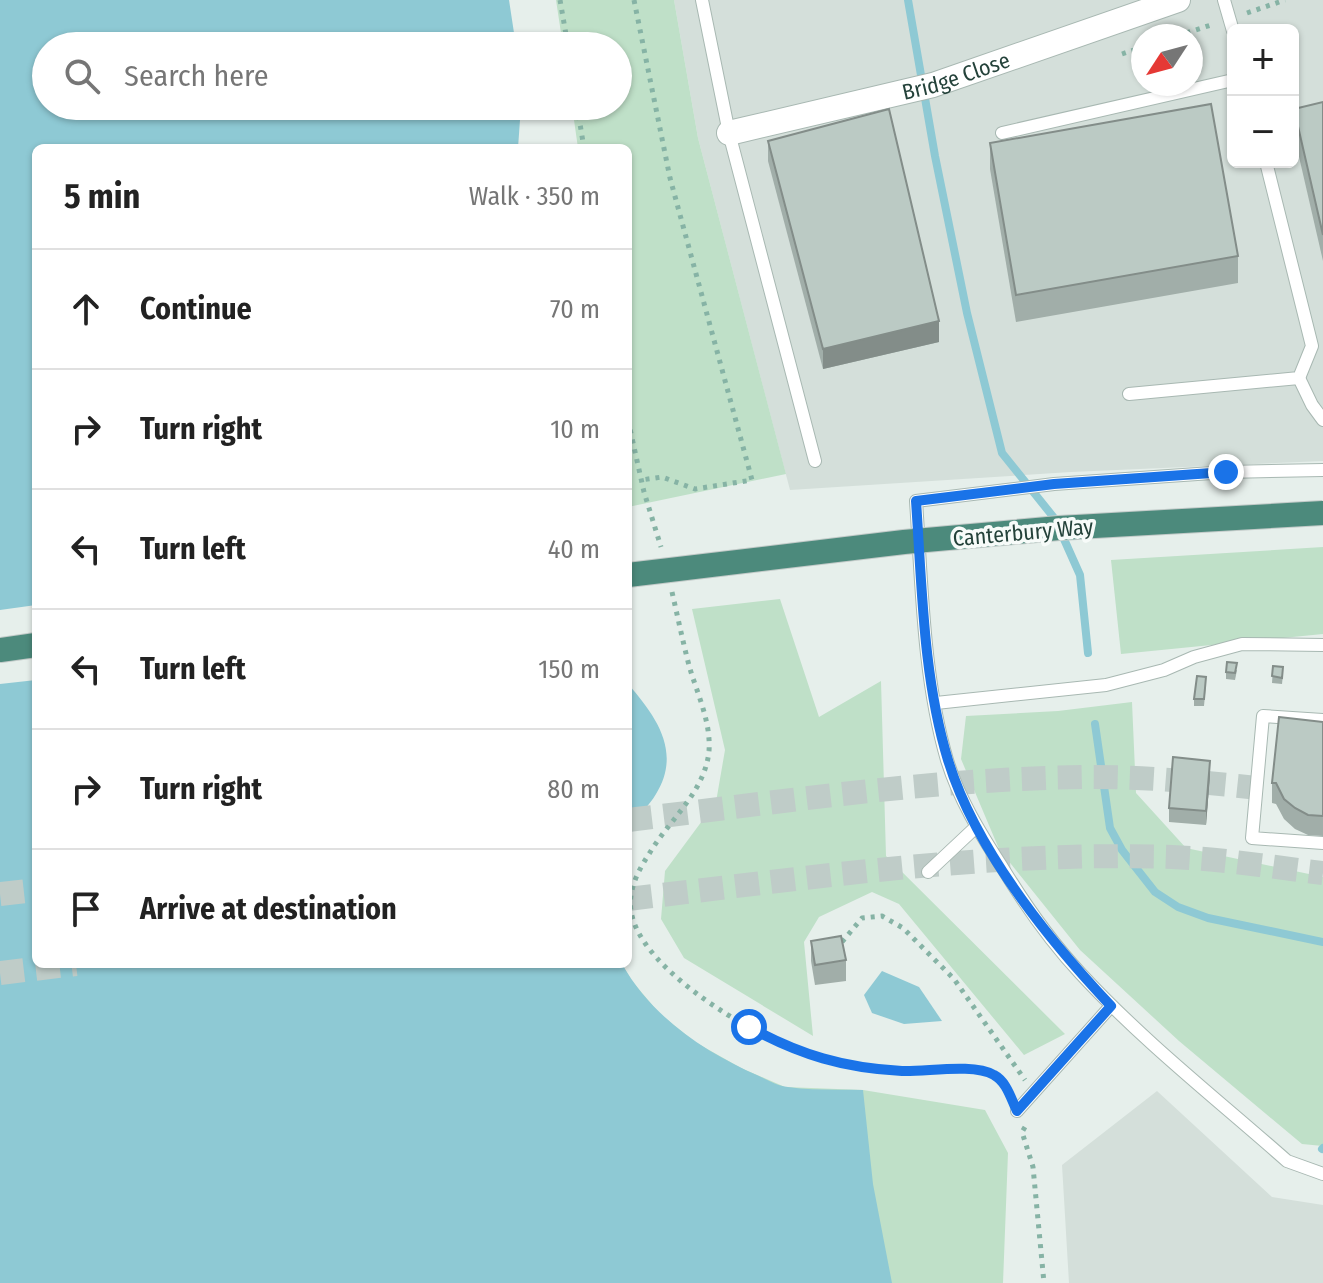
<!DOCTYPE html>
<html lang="en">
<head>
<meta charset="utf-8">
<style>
  :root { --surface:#fff; --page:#f2f2f2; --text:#222; --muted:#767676; --line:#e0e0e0 }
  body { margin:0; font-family:"Fira Sans Condensed",sans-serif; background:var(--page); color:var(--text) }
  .controls { position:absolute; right:24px; top:24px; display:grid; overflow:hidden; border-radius:12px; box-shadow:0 2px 6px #0004 }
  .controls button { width:72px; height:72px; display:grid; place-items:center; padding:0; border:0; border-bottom:2px solid var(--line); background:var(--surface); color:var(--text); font:40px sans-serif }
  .compass { position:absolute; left:1131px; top:24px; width:72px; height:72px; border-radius:50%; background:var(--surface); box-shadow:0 2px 6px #0004; rotate:234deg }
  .stop { position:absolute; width:24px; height:24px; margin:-18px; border:6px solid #1a73e8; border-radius:50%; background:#fff }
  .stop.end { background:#1a73e8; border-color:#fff; box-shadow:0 2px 8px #0008 }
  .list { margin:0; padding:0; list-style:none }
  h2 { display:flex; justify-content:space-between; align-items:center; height:104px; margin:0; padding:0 32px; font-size:34px }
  h2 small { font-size:26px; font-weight:400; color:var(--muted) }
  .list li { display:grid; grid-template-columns:52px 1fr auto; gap:24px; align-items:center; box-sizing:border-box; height:120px; padding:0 32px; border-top:2px solid var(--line) }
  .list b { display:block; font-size:30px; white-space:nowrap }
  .list em { font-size:26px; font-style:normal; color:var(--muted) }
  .icon { flex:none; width:44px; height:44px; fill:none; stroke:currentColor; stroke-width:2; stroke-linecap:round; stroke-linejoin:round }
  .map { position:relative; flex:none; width:1323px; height:1283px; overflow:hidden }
  .search { position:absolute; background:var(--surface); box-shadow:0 2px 6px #0004; left:32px; top:32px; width:600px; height:88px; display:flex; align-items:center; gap:20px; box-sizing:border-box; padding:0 28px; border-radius:44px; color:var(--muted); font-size:30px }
  .panel { position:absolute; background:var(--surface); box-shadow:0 2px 6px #0004; left:32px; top:144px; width:600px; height:824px; border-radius:12px }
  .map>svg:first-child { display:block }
</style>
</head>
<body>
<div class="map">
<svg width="1323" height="1283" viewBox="0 0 1323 1283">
  <rect width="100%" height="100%" fill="#e6efeb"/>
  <g fill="#d4dfda" fill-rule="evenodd">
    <path d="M674 0H1323V461L1071 472 790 490 698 138ZM1233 30H1293V162H1233ZM1143 36H1191V84H1143Z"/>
    <polygon points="1157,1091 1272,1197 1323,1205 1323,1283 1069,1283 1062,1165"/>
  </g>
  <g fill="#bfe0c8">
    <polygon points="556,0 674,0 698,138 786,474 628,507 628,148 578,148 572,106 618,106 618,46 563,46"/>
    <polygon points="1323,547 1323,634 1121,654 1111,560"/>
    <polygon points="780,599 819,717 881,681 886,856 1065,1034 1024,1055 899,904 872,892 819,917 804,942 813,1036 684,958 661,919 665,871 716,802 725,750 692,609"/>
    <polygon points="1132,702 1136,793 1186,848 1323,877 1323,1146 1302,1144 1179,1041 1080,950 999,849 961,759 966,716 1058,711"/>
    <polygon points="622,964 632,981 659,1013 695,1042 741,1068 785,1087 863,1090 985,1110 1008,1153 1003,1283 503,1283"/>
  </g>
  <g fill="#8ec9d4">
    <path d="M0 0H509L516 46H46V106H521L518 148H36V964H622C652 1017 704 1052 759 1076 768 1080 778 1086 788 1087 812 1091 838 1089 863 1090L873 1184 892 1283H0Z"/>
    <path d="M628 684C656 716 682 752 656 794 649 806 637 817 628 828Z"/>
    <polygon points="882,971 919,987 942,1021 904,1024 872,1013 864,995"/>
  </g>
  <polygon fill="#e6efeb" points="36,605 36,680 0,684 0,610"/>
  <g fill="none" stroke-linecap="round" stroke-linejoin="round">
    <g stroke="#8ec9d4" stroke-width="8">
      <polyline points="908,0 935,156 967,313 1002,453 1055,519 1080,575 1088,653"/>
      <polyline points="1095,724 1110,828 1122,850 1155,892 1178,907 1208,918 1323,942"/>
      <polyline points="1322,1149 1323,1148"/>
    </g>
    <g stroke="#bfccc8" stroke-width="24" stroke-dasharray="24 12" stroke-linecap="butt">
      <path d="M628 820C782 802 937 778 1093 777 1170 777 1246 787 1323 795"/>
      <polyline points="0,894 36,890"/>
      <path d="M628 899C809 878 990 851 1172 857 1222 859 1273 867 1323 873"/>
      <polyline points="0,973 76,964"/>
    </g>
    <defs>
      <g id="service">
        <polyline points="702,0 729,133 815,461"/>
        <polyline points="1224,0 1233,31"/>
        <polyline points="1002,133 1233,80"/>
        <polyline points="1299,378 1312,405 1323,420"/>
        <polyline points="1129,394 1299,378 1312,346 1266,162"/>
        <path d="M1323 470 1226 472 1054 484 916 501C922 587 923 677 947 760 959 799 980 833 1002 867 1025 905 1051 942 1081 974 1144 1042 1218 1100 1287 1161L1323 1174"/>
        <polyline points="936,703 1106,685 1164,670 1194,657 1242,644 1323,645"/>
        <polyline points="1323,720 1263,716 1252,838 1323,843"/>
        <polyline points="928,872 976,827"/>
        <polyline points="1017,1111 1111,1006"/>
      </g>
      <g id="minor">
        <path id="s1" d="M729 133 933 85 1178 0"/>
      </g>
      <polyline id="trunk" points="0,650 36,645"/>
    </defs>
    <use href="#service" stroke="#a8b8b2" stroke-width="14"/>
    <use href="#minor" stroke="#a8b8b2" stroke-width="26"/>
    <use href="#trunk" stroke="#c2cac8" stroke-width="26"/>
    <g stroke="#86b3a5" stroke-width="5" stroke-dasharray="4 6" stroke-linecap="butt">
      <polyline points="560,0 568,46"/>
      <polyline points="634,0 670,178 752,480 695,489 662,477 641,480"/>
      <polyline points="1247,13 1285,0"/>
      <polyline points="1177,36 1214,24"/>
      <polyline points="1122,54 1143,47"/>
      <polyline points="577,106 584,148"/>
      <polyline points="628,420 644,492 661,547"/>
      <path d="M672 592C678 618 683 643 690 669 698 695 711 723 709 751 705 792 669 820 649 854 638 871 628 890 631 911 639 962 722 1014 765 1036 784 1046 806 1052 827 1060 859 1073 900 1071 935 1071 953 1070 978 1066 994 1075 1002 1079 1005 1086 1009 1094"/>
      <polyline points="842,942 862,918 882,916 903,928 954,979 1025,1080"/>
      <polyline points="1025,1127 1022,1132 1033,1167 1044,1283"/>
    </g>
    <use href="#service" stroke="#fff" stroke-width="12"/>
    <use href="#minor" stroke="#fff" stroke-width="24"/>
    <use href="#trunk" stroke="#4c8a7c" stroke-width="24"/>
    <defs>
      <polyline id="trunk-bridge" points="628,575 904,542 1059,528 1323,513"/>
    </defs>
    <use href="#trunk-bridge" stroke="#c2cac8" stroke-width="26" stroke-linecap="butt"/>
    <use href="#trunk-bridge" stroke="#4c8a7c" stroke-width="24"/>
  </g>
  <g fill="#a1aea9">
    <polygon points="1323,102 1323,261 1294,135 1294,109"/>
    <polygon points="768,141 939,342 823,369 768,161"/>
    <polygon points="990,143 1238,256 1238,283 1016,322 990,169"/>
    <polygon points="1273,666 1283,674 1282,684 1272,683"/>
    <polygon points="1237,670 1235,680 1226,679 1226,672"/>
    <polygon points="1206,684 1204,706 1194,706 1194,699"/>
    <polygon points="1323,722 1323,836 1308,835 1295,829 1284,819 1276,804 1272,803 1272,783"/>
    <polygon points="1210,775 1206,825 1169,822 1169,808"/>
    <polygon points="811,941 846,960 846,981 815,985 811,961"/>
  </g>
  <g fill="#838d89">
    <polygon points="939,321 939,342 823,369 823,349"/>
    <polygon points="1210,761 1210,775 1206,825 1206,811"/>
  </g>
  <g fill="#bbcac4" stroke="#838d89" stroke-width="2">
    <polygon points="1323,102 1323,235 1294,109"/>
    <polygon points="1211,104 1238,256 1016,295 990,143"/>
    <polygon points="889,109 939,321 823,349 768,141"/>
    <polygon points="1227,662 1237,663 1235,673 1226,672"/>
    <polygon points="1273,666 1283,667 1282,678 1272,676"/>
    <polygon points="1197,676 1206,677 1204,699 1194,699"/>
    <polygon points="1279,717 1323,722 1323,816 1308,815 1295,808 1284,799 1276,783 1272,783"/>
    <polygon points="1173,757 1210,761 1206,811 1169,808"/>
    <polygon points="841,936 846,960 815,965 811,941"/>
  </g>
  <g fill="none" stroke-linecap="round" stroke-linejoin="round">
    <path stroke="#1a73e8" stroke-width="10" d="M749 1027C800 1055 844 1068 902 1071 927 1072 973 1063 994 1075 1007 1082 1011 1099 1017 1111L1111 1006C1048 939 975 849 948 760 923 678 922 586 916 501L1054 484 1226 472"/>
  </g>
  <g text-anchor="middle" stroke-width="7" stroke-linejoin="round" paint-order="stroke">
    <g font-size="22" fill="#24423a" stroke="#f7fbf9">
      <text dy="8" stroke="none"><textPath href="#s1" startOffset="234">Bridge Close</textPath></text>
      <text transform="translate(1023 532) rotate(-5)" y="8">Canterbury Way</text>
    </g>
  </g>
</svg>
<div class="controls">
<button>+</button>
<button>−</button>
</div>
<svg class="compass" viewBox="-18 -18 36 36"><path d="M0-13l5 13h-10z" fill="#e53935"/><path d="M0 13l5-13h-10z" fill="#767676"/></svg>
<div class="stop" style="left:749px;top:1027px"></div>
<div class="stop end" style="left:1226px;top:472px"></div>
<div class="search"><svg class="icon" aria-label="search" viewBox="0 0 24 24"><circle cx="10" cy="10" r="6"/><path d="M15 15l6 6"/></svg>Search here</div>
<section class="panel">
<h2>5 min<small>Walk · 350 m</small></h2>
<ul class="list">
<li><svg class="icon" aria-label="ahead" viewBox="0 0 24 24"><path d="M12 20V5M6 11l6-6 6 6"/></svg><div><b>Continue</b></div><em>70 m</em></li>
<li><svg class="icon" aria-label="right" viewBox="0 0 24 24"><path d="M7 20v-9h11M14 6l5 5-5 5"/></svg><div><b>Turn right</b></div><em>10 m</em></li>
<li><svg class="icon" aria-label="left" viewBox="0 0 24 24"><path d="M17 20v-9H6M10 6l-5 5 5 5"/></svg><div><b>Turn left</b></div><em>40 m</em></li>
<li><svg class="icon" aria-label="left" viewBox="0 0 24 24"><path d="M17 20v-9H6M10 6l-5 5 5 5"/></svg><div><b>Turn left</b></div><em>150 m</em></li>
<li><svg class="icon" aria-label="right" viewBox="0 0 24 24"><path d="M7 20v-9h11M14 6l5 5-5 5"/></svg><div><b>Turn right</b></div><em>80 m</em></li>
<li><svg class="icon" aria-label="arrive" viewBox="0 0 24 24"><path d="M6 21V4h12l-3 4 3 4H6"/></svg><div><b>Arrive at destination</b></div></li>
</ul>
</section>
</div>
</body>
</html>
